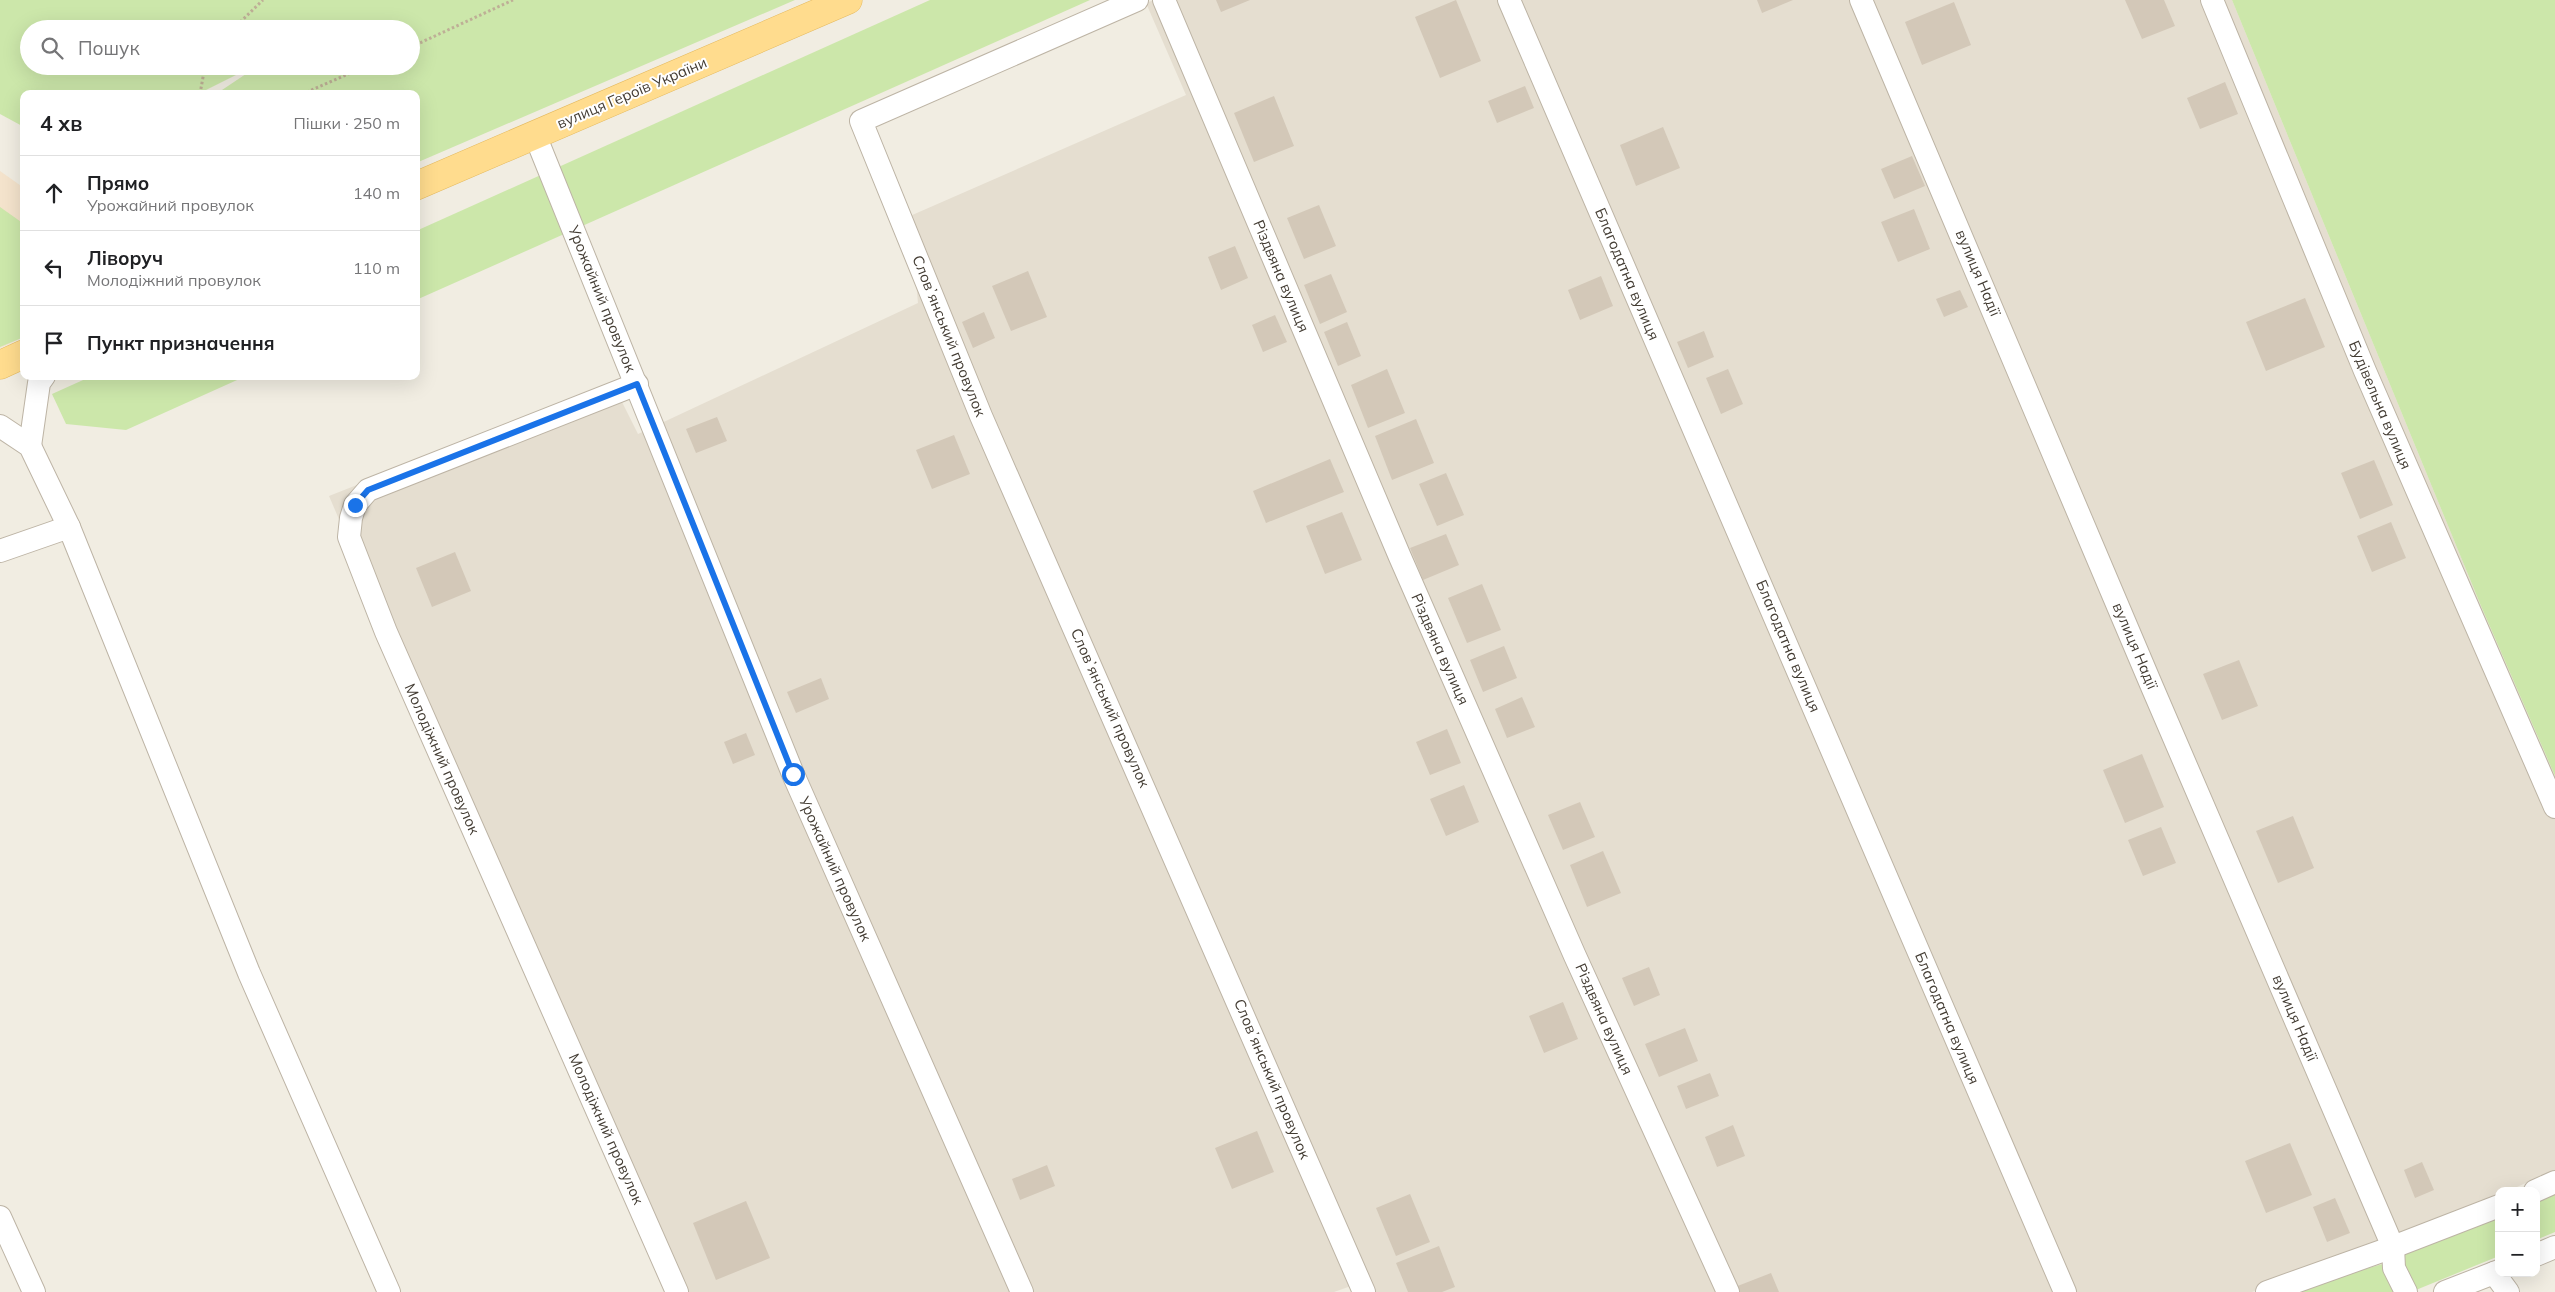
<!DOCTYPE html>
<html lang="uk">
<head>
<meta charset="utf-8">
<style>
  :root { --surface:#fff; --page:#f6f6f6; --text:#202124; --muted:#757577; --line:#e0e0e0 }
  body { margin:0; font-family:Mulish,sans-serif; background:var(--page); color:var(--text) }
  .controls { position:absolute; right:15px; bottom:15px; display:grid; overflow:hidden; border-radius:10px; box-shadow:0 5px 20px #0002 }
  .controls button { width:45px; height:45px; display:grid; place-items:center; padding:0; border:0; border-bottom:1px solid var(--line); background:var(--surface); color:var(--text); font:25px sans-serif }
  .stop { position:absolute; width:15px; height:15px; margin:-11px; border:4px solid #1a73e8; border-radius:50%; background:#fff }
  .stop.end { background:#1a73e8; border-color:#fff; box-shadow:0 1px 5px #0008 }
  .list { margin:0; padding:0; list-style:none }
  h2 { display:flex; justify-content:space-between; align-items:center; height:65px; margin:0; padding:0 20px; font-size:21px }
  h2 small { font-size:16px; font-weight:400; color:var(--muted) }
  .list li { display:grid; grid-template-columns:32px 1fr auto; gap:15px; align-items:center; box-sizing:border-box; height:75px; padding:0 20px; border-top:1px solid var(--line) }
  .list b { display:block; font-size:19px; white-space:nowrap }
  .list p { margin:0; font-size:16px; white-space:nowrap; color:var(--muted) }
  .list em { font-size:16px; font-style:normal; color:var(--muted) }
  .icon { flex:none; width:28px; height:28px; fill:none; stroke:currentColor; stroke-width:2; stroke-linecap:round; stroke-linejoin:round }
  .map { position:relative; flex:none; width:2555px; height:1292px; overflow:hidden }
  .search { position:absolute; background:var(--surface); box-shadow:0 5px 20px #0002; left:20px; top:20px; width:400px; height:55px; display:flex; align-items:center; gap:12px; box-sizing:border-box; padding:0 18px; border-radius:28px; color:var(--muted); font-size:19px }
  .panel { position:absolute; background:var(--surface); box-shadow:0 5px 20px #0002; left:20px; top:90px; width:400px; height:290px; border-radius:10px }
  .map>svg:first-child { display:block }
</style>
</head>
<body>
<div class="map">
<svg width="2555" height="1292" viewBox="0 0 2555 1292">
  <rect width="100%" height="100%" fill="#f1ede2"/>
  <polygon fill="#e5ded0" points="1154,0 2232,0 2481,606 2555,776 2555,1170 2508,1191 2499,1191 2499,1195 2406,1235 2252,1292 1374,1292 1368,1280 1334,1292 671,1292 329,496 613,384 638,434 918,303 910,216 1186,95 1146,3"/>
  <polygon fill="#f4e3cc" points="0,171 24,188 24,337 0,348"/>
  <g fill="#cce7aa">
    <polygon points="0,0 795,0 416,163 416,94 216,94 258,66 411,66 411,29 29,29 29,66 254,66 198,94 24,94 24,127 0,114"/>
    <polygon points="930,0 1090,0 416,300 416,231"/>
    <polygon points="2232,0 2555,0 2555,776 2481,606"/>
    <polygon points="0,207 24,224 24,337 0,347"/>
    <polygon points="92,376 246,376 126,430 66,424 52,394"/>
    <polygon points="2555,1189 2555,1232 2536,1240 2536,1196"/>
    <polygon points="2499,1211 2499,1256 2411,1292 2286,1292 2386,1263"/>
  </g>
  <g fill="#d3c8b8">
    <polygon points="1216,0 1250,0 1221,12"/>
    <polygon points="1456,0 1481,61 1440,78 1415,17"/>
    <polygon points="1757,0 1793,0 1762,13"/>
    <polygon points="2125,0 2164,0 2175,26 2142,39"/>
    <polygon points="1954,2 1971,45 1922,65 1905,22"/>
    <polygon points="2225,82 2238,114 2200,129 2187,98"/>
    <polygon points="1525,86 1534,108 1497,123 1488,101"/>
    <polygon points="1274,96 1294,146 1254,162 1234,113"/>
    <polygon points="1663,127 1680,168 1636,186 1620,145"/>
    <polygon points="1912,156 1925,186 1894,199 1881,169"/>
    <polygon points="1319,205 1336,246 1304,259 1287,218"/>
    <polygon points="1914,209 1930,249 1898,262 1881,222"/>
    <polygon points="1235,246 1248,278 1221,290 1208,257"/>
    <polygon points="1028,271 1047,317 1011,331 992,286"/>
    <polygon points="1331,274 1347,312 1320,324 1304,285"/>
    <polygon points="1601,276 1613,306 1580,320 1568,290"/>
    <polygon points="1960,290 1968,307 1944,317 1936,299"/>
    <polygon points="2305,298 2325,347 2266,371 2246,322"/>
    <polygon points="984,312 995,338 973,348 962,322"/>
    <polygon points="1275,315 1287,342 1263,352 1252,325"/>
    <polygon points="1347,322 1361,356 1338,366 1324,332"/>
    <polygon points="1704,331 1714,357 1688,368 1677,342"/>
    <polygon points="1387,369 1405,413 1368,428 1351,385"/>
    <polygon points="1728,369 1743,404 1721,414 1706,378"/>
    <polygon points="717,417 727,441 696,453 686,429"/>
    <polygon points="1416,419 1434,463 1392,480 1375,436"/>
    <polygon points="954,435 970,474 932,489 916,450"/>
    <polygon points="1330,459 1344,492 1266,523 1253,491"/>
    <polygon points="2374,460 2393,505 2360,519 2341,473"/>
    <polygon points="1446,473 1464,515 1437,526 1419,484"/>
    <polygon points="1342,512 1362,560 1325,574 1306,526"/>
    <polygon points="2391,522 2406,558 2372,572 2357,536"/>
    <polygon points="1446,534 1459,565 1423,580 1410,548"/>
    <polygon points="455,552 471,591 432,607 416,568"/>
    <polygon points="1482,584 1501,630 1467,643 1448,598"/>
    <polygon points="1504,646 1517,678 1483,692 1470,660"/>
    <polygon points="2239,660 2258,706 2222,720 2203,674"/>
    <polygon points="821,678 829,699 796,713 787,692"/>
    <polygon points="1522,697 1535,727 1507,738 1495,709"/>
    <polygon points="1447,729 1461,763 1430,775 1416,742"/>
    <polygon points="746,733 755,755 733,764 724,742"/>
    <polygon points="2142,754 2164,807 2125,823 2103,770"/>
    <polygon points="1464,785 1479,822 1446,836 1430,799"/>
    <polygon points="1580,802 1595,837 1563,850 1548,815"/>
    <polygon points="2293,816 2314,868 2278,883 2256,831"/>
    <polygon points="2161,827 2176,863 2143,876 2128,840"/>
    <polygon points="1603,851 1621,893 1587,907 1570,865"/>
    <polygon points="1649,967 1660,995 1634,1006 1622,978"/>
    <polygon points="1563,1002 1578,1039 1544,1053 1529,1016"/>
    <polygon points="1685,1028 1698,1061 1659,1077 1645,1044"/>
    <polygon points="1710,1073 1719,1096 1686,1109 1677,1086"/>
    <polygon points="1733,1125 1745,1156 1717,1167 1705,1137"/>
    <polygon points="1257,1131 1274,1172 1232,1189 1215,1148"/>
    <polygon points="2290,1143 2312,1195 2266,1213 2245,1161"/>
    <polygon points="2422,1162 2434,1190 2415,1198 2404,1170"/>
    <polygon points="1047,1165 1055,1186 1020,1200 1012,1179"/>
    <polygon points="1410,1194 1430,1242 1396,1256 1376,1208"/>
    <polygon points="2335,1198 2350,1233 2327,1242 2313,1207"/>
    <polygon points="746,1201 770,1258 716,1280 693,1223"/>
    <polygon points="1439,1246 1455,1287 1442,1292 1408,1292 1396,1263"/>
    <polygon points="1771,1273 1779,1292 1737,1292 1735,1287"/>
  </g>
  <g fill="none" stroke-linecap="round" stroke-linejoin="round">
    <defs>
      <g id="minor">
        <polyline points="1137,0 861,121 981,416 1364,1292"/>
        <polyline points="1164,0 1400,557 1575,956 1728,1292"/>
        <polyline points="1509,0 2065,1292"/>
        <polyline points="1861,0 2153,689 2393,1247 2394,1268 2406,1292"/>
        <polyline points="2212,0 2365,371 2555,807"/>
        <polyline points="535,135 793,774 1022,1292"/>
        <polyline points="637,384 368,490 355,505 351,518 349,537 386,632 677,1292"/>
        <polyline points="0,426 30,446 69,527 249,973 389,1292"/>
        <polyline points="30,446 39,383 44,376"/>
        <polyline points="0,551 69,527"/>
        <polyline points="2535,1191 2555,1182"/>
        <polyline points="0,1217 34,1292"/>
        <polyline points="2536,1255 2555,1247"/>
        <polyline points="2494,1273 2508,1292"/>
        <polyline points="2267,1292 2393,1247 2499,1206"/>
        <polyline points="2445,1292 2499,1271"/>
      </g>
      <g id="major">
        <polyline points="416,186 848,0"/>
        <polyline points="0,365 24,354"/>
      </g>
    </defs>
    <use href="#minor" stroke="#bdb4a5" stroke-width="24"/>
    <use href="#major" stroke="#e4b95e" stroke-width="29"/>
    <g stroke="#beaf96" stroke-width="3" stroke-dasharray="2.5 2.5" stroke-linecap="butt">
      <polyline points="233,29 263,0"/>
      <polyline points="411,47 513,0"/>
      <polyline points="200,94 205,66"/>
      <polyline points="302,94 367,66"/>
    </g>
    <use href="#minor" stroke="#fff" stroke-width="22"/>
    <use href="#major" stroke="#ffdc8e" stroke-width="28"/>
  </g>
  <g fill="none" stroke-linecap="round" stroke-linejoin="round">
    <polyline stroke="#1a73e8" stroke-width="6" points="355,505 368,490 637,384 793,774"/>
  </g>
  <g text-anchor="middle" stroke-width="4" stroke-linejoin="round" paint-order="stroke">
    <g font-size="15" fill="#433c33" stroke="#fff">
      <text transform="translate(632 93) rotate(-23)" y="5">вулиця Героїв України</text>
      <text transform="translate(1978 273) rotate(67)" y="5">вулиця Надії</text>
      <text transform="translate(1627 274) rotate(67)" y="5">Благодатна вулиця</text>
      <text transform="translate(1281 276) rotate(67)" y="5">Різдвяна вулиця</text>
      <text transform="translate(602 299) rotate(68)" y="5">Урожайний провулок</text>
      <text transform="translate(949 336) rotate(68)" y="5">Словʼянський провулок</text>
      <text transform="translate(2380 405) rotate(67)" y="5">Будівельна вулиця</text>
      <text transform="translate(1788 646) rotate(67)" y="5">Благодатна вулиця</text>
      <text transform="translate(2135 646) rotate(67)" y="5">вулиця Надії</text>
      <text transform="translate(1440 649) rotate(66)" y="5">Різдвяна вулиця</text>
      <text transform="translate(1110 708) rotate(66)" y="5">Словʼянський провулок</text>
      <text transform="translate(442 759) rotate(66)" y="5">Молодіжний провулок</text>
      <text transform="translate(835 869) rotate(66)" y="5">Урожайний провулок</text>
      <text transform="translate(1947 1018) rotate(67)" y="5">Благодатна вулиця</text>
      <text transform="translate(2295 1018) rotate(67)" y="5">вулиця Надії</text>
      <text transform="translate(1604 1019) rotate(66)" y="5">Різдвяна вулиця</text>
      <text transform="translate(1272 1079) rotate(67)" y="5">Словʼянський провулок</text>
      <text transform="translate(606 1129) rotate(66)" y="5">Молодіжний провулок</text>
    </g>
  </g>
</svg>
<div class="controls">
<button>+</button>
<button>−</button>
</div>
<div class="stop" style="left:793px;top:774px"></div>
<div class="stop end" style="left:355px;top:505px"></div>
<div class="search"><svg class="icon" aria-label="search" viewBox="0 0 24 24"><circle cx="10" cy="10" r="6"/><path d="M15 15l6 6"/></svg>Пошук</div>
<section class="panel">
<h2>4 хв<small>Пішки · 250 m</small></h2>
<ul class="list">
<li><svg class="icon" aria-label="ahead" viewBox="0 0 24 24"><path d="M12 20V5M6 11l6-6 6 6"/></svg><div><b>Прямо</b><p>Урожайний провулок</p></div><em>140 m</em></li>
<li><svg class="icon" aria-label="left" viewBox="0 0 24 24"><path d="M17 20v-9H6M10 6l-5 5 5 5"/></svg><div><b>Ліворуч</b><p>Молодіжний провулок</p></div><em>110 m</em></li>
<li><svg class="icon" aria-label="arrive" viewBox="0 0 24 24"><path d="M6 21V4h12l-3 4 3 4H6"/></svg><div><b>Пункт призначення</b></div></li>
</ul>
</section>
</div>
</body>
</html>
